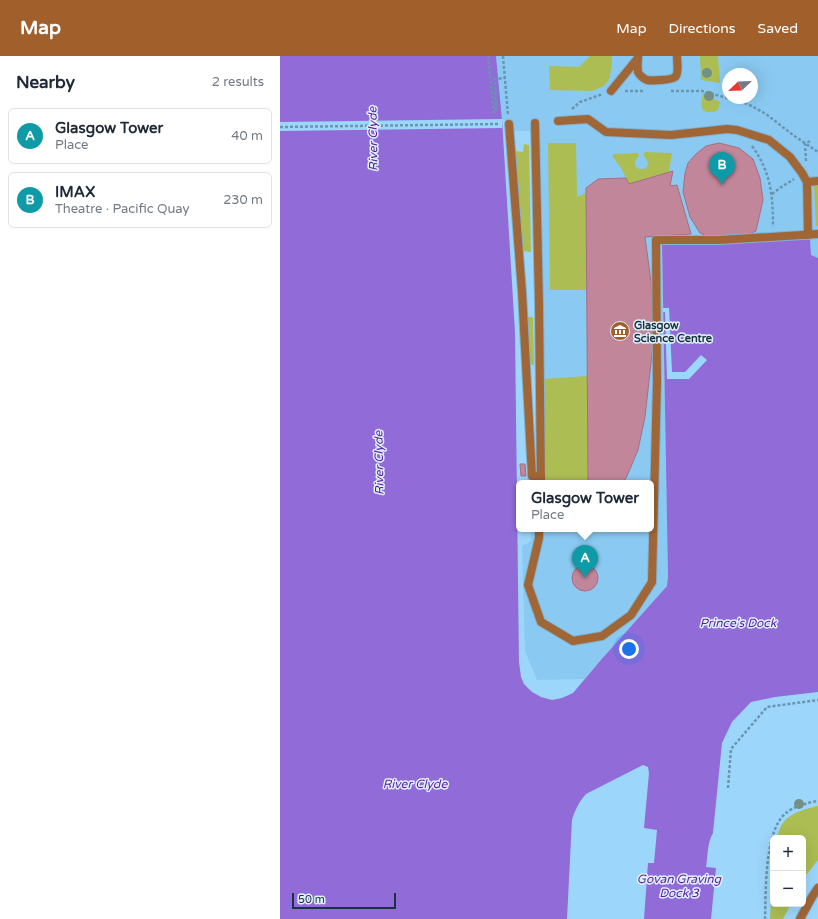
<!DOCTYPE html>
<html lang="en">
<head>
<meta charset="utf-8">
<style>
  :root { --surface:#fff; --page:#f6f6f7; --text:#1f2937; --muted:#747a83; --line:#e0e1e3; --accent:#a1602b }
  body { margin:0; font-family:"Varela Round",sans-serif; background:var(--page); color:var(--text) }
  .controls { position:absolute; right:12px; bottom:12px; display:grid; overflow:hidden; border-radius:6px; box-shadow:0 4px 16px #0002 }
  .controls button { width:36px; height:36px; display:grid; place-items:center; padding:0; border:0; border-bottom:1px solid var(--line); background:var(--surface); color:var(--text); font:20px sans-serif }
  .compass { position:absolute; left:442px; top:12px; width:36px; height:36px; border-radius:50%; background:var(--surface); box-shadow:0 4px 16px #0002; rotate:247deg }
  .scale { position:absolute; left:12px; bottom:10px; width:104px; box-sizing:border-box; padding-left:4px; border:2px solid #1a313f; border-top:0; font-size:11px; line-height:14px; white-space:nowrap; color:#1a313f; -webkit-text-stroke:3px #e1f1fc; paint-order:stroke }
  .you { position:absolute; left:349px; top:593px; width:14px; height:14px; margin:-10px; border:3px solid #fff; border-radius:50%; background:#1a73e8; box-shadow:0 0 0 6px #1a73e833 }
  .badge { display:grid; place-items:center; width:26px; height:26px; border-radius:50%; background:var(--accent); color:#fff; font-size:13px; font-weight:700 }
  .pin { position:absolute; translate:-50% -33px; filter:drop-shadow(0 1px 2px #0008) }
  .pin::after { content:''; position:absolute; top:21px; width:14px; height:12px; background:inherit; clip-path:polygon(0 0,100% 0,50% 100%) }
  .popup { position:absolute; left:236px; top:424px; width:138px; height:52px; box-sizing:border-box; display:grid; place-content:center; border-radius:6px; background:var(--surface); filter:drop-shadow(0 1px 3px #0005); font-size:13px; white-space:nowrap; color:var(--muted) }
  .popup b { font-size:15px; color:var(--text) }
  .popup::after { content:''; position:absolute; left:50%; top:100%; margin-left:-8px; border:8px solid transparent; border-top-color:var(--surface) }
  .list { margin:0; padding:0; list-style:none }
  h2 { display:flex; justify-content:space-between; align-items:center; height:52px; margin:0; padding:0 16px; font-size:17px }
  h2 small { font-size:13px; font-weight:400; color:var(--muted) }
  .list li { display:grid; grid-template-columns:26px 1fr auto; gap:12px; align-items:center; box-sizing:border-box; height:56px; margin:0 8px 8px; padding:0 8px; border:1px solid var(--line); border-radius:6px }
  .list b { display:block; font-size:15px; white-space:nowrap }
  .list p { margin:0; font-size:13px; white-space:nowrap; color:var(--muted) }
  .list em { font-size:13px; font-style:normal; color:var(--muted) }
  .map { position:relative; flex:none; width:538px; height:863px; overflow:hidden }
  header { display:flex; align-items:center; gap:24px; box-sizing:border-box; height:56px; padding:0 20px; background:var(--accent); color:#fff }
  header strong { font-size:19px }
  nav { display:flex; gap:22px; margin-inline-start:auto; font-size:14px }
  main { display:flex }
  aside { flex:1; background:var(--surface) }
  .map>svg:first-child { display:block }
</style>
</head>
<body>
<header>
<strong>Map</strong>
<nav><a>Map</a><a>Directions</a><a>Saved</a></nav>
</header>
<main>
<aside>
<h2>Nearby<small>2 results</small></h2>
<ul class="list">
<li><span class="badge" style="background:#0f9aa8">A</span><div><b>Glasgow Tower</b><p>Place</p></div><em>40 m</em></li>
<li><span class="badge" style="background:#0f9aa8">B</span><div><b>IMAX</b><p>Theatre · Pacific Quay</p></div><em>230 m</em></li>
</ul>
</aside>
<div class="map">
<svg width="538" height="863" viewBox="0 0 538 863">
  <rect width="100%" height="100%" fill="#9dd6fb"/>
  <path fill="#8acaf2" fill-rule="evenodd" d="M216 0H538V202L531 199 530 183 382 187 388 520 387 530 304 623 257 624 245 595 242 490 251 485V473H371V427H258L266 425 259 83 249 75H234L222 63ZM448 18H472V42H448Z"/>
  <g fill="#acbd53">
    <polygon points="310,0 332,0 332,10 329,24 324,30 312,35 270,34 269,10 299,11"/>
    <polygon points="420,0 438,0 440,27 421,24"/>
    <path d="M423 37 440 46 438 54C434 56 431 56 427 56 419 54 422 44 423 37Z"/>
    <polygon points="268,87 296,87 297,141 306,137 306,234 270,234"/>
    <polygon points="244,88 249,89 251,196 243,195 235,95 243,96"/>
    <path d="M365 96 392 97 389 116 349 128 341 112 333 101V98L358 97 359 100C343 117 381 118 363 99Z"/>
    <polygon points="534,130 538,130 538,170 536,170"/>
    <polygon points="247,261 253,261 254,309 248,309"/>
    <polygon points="307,320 308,425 266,425 263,323"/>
    <path d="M538 750V804L523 823V782H497C498 778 499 774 501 770 508 757 525 753 538 750Z"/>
    <polygon points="493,808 493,848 511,848 503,863 490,863"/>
  </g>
  <path fill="#916cd9" d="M0 0H216L222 63 235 276 239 606 241 621 244 628 252 636 261 641 272 644 282 642 293 637 320 605 387 530 388 520 382 187 530 183 531 199 538 202V636L495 641 471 646 452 666 442 687 433 777C427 787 428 800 426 811L436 812 431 863H364L368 807H374L377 774 364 772 369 717 368 711 363 709 306 738C299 746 295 754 292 764L287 863H0Z"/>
  <g fill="#9dd6fb">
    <polygon points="222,63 222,72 0,75 0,66"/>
    <polygon points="383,252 389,252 392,316 405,316 421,299 427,304 409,323 387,323 385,256 383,256"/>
  </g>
  <g fill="#c1869a" stroke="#a76e82">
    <polygon points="439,87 459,92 473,103 480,122 483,144 476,175 465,180 431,182 420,177 410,161 403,136 405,117 408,107 416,98 426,90"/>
    <polygon points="393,115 390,130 397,129 411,178 365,181 371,226 373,289 365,361 358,394 347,420 343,427 308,427 306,132 318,123 346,122 349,128"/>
    <polygon points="240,408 245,408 246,420 241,420"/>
    <circle cx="305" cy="522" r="13"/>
  </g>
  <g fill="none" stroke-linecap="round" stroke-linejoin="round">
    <defs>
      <polyline id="service" points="331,35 358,2"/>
      <g id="pedestrian">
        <polyline points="278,65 308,63 326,76 391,79 447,73 457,74 489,84 510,101 522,117 527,126 528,179"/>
        <polyline points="255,67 259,248 261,427"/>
        <polyline points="229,68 242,236 252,420 261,420"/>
        <polyline points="527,126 538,125"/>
        <polyline points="259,473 259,482 248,529 261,566 293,585 322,580 351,559 372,526 377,326 376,184 439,184 538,178"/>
      </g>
      <path id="minor" d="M358 0C358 5 357 11 358 16 359 19 364 23 367 24 371 25 392 24 395 21 399 18 397 5 397 0"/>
      <polyline id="tertiary" points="520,863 532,841 538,832"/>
    </defs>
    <use href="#service" stroke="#80b2d2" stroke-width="10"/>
    <use href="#pedestrian" stroke="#80b2d2" stroke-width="10"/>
    <use href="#minor" stroke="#80b2d2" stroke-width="10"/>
    <use href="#tertiary" stroke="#80b2d2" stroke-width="10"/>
    <g stroke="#6995b0" stroke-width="2.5" stroke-dasharray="3 2" stroke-linecap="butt">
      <polyline points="208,0 214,56 216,56 215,23 225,22"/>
      <polyline points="223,0 228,59"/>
      <polyline points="345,35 364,35"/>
      <polyline points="391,35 422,35 468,48 486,58 513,79 538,96"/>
      <polyline points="292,53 300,46 323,38"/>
      <polyline points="0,71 219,68"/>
      <path d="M472 90C491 116 493 140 493 171"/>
      <polyline points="526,105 525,88 530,85"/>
      <polyline points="492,138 500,132 514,123"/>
      <polyline points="448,732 451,693 487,651 538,644"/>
      <path d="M485 863C486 836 484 774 506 757 513 751 529 746 538 745"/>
    </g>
    <use href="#service" stroke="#a16636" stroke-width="8"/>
    <use href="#pedestrian" stroke="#a16636" stroke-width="8"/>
    <use href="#minor" stroke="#a16636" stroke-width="8"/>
    <use href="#tertiary" stroke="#a16636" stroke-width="8"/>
  </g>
  <g fill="#729083">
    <circle cx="427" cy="17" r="5"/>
    <circle cx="429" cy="40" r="5"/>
    <circle cx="519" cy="748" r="5"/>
  </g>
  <defs>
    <symbol id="museum-disc" viewBox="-11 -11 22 22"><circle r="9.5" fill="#a1602b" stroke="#e1f1fc"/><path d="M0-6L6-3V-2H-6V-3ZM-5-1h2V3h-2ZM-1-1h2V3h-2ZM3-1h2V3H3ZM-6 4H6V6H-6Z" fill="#fff"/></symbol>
  </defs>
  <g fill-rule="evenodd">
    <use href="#museum-disc" x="329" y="264" width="22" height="22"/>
  </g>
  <g text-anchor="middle" stroke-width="3" stroke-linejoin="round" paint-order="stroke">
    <g font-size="11" font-weight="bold" fill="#1a313f" stroke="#e1f1fc" text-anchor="start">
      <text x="354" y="273">Glasgow<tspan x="354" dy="13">Science Centre</tspan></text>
    </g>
    <g font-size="12" font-style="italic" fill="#581ea0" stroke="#e1f1fc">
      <text transform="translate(93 83) rotate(-91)" y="4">River Clyde</text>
      <text transform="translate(99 407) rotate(-91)" y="4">River Clyde</text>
      <text x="458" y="571">Prince's Dock</text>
      <text x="135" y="732">River Clyde</text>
      <text x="399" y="827">Govan Graving<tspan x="399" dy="14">Dock 3</tspan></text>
    </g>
  </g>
</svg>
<div class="controls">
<button>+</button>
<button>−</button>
</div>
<svg class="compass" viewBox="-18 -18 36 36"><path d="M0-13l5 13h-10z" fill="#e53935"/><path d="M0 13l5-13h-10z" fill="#747a83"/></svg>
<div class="scale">50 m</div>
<div class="you"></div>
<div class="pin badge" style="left:305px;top:522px;background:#0f9aa8">A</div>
<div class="popup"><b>Glasgow Tower</b>Place</div>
<div class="pin badge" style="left:442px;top:129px;background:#0f9aa8">B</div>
</div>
</main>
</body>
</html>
